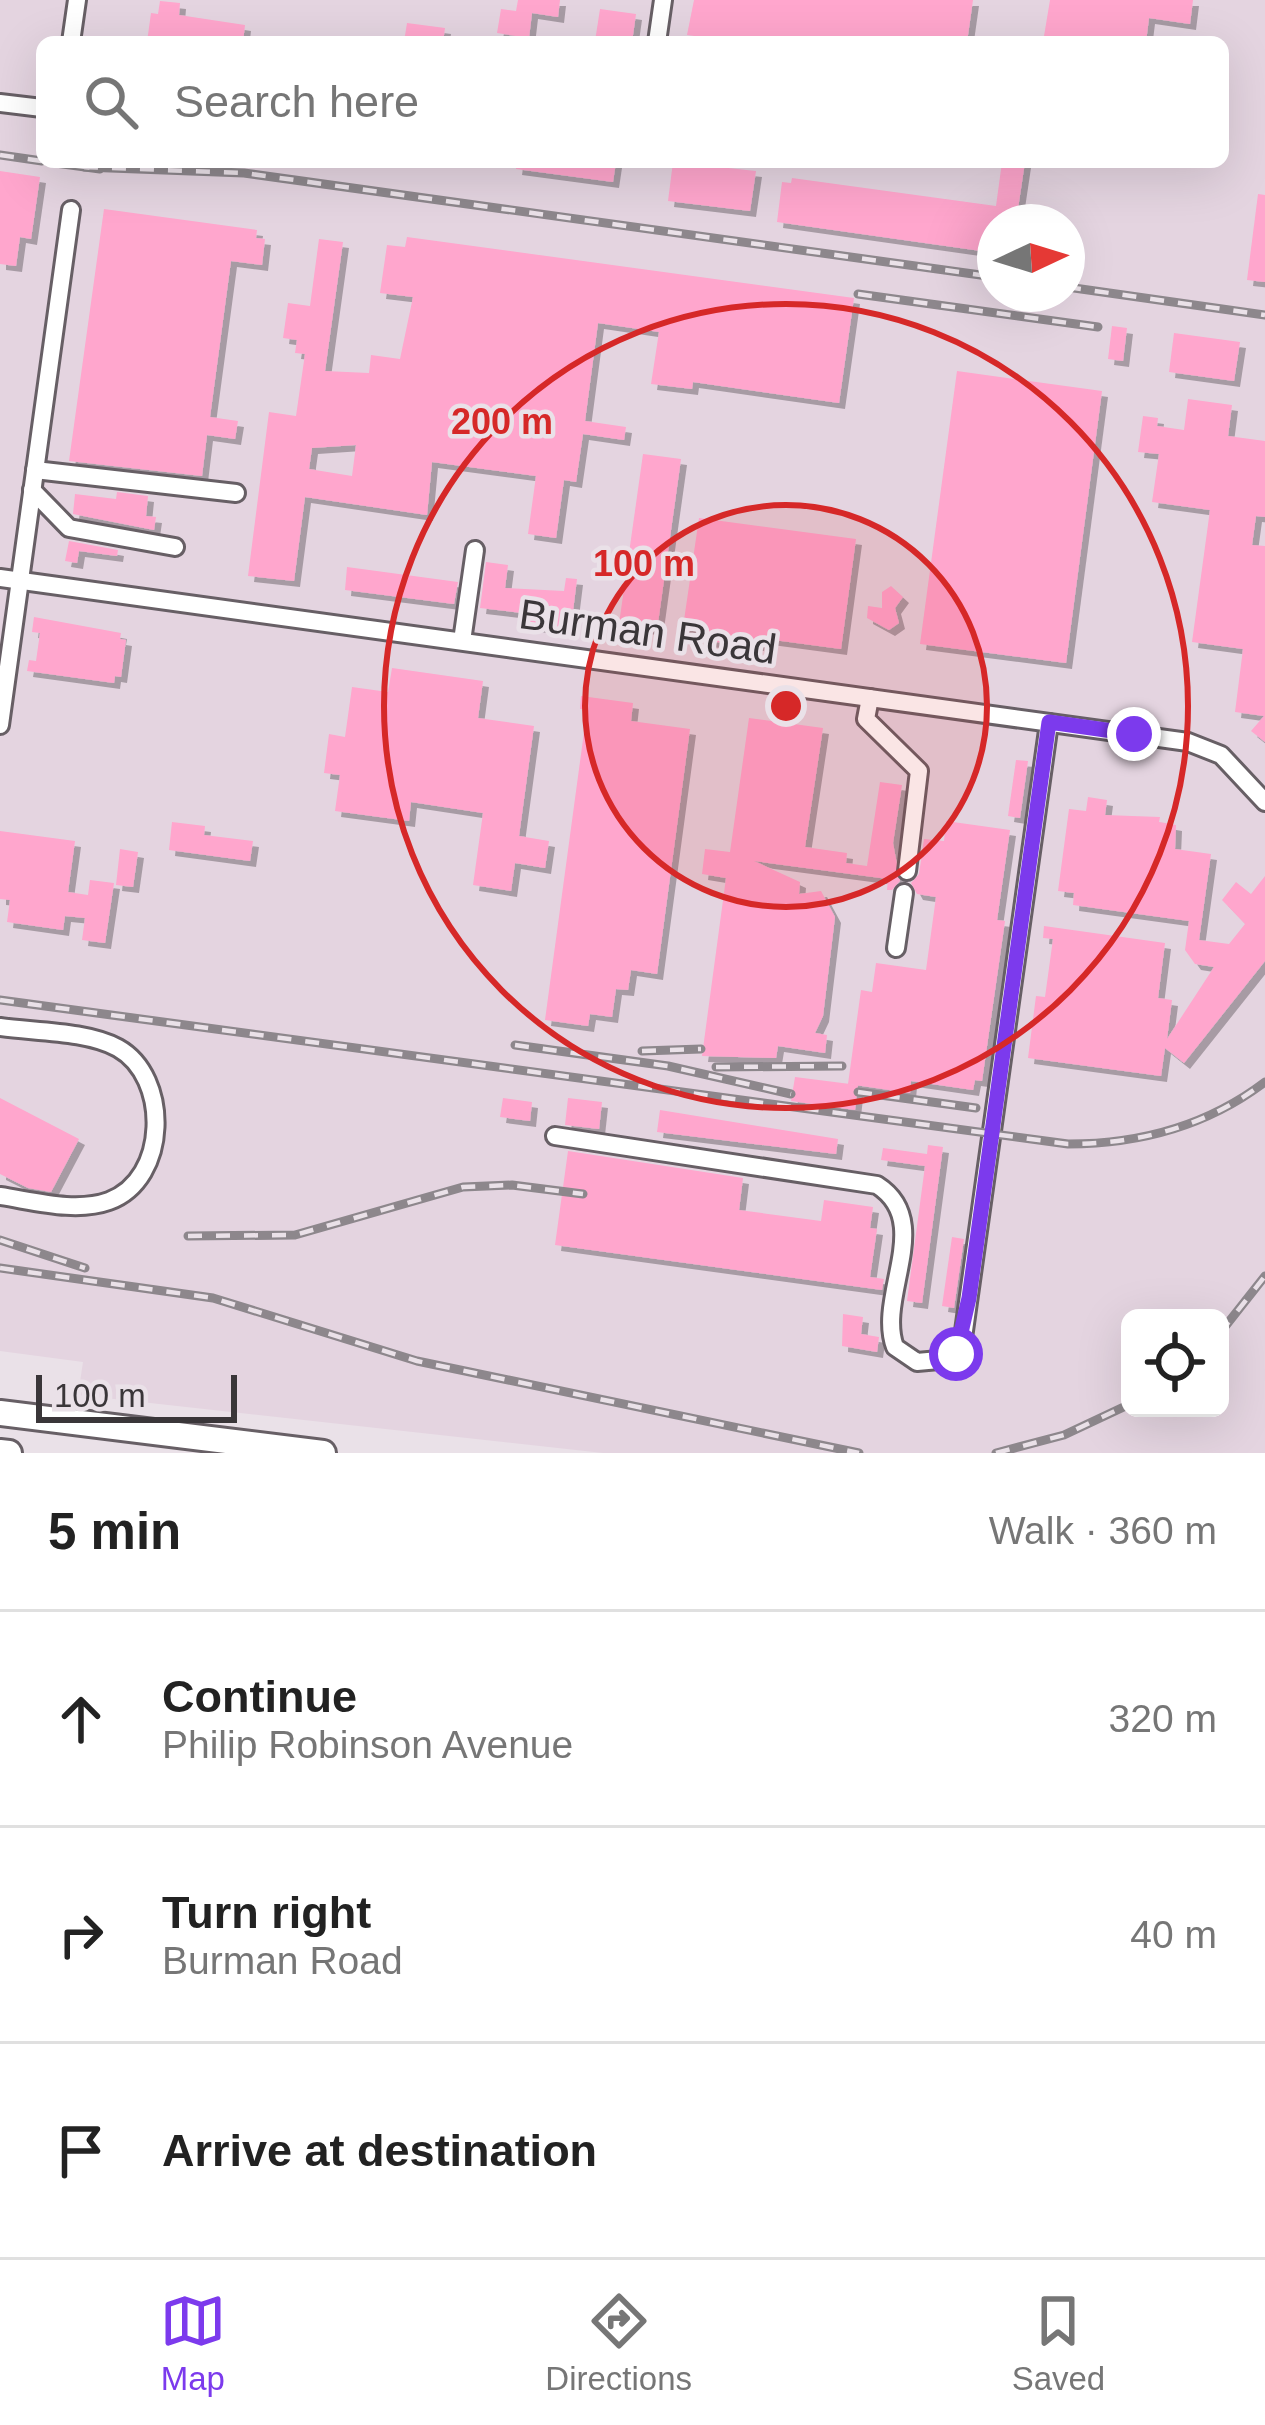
<!DOCTYPE html>
<html lang="en">
<head>
<meta charset="utf-8">
<style>
  :root { --surface:#fff; --page:#f6f6f6; --text:#222; --muted:#767676; --line:#e0e0e0; --accent:#7c3aed }
  body { margin:0; font-family:Helvetica,sans-serif; background:var(--page); color:var(--text) }
  .controls { position:absolute; right:36px; bottom:36px; display:grid; overflow:hidden; border-radius:18px; box-shadow:0 12px 48px #0002 }
  .controls button { width:108px; height:108px; display:grid; place-items:center; padding:0; border:0; border-bottom:3px solid var(--line); background:var(--surface); color:var(--text); font:60px sans-serif }
  .compass { position:absolute; left:977px; top:204px; width:108px; height:108px; border-radius:50%; background:var(--surface); box-shadow:0 12px 48px #0002; rotate:86deg }
  .scale { position:absolute; left:36px; bottom:30px; width:201px; box-sizing:border-box; padding-left:12px; border:6px solid #3a3639; border-top:0; font-size:33px; line-height:42px; white-space:nowrap; color:#3a3639; -webkit-text-stroke:9px #eae1e8; paint-order:stroke }
  .stop { position:absolute; width:36px; height:36px; margin:-27px; border:9px solid #7c3aed; border-radius:50%; background:#fff }
  .stop.end { background:#7c3aed; border-color:#fff; box-shadow:0 3px 12px #0008 }
  .list { margin:0; padding:0; list-style:none }
  h2 { display:flex; justify-content:space-between; align-items:center; height:156px; margin:0; padding:0 48px; font-size:51px }
  h2 small { font-size:39px; font-weight:400; color:var(--muted) }
  .list li { display:grid; grid-template-columns:78px 1fr auto; gap:36px; align-items:center; box-sizing:border-box; height:216px; padding:0 48px; border-top:3px solid var(--line) }
  .list b { display:block; font-size:45px; white-space:nowrap }
  .list p { margin:0; font-size:39px; white-space:nowrap; color:var(--muted) }
  .list em { font-size:39px; font-style:normal; color:var(--muted) }
  .icon { flex:none; width:66px; height:66px; fill:none; stroke:currentColor; stroke-width:2; stroke-linecap:round; stroke-linejoin:round }
  .map { position:relative; flex:none; width:1265px; height:1453px; overflow:hidden }
  .search { position:absolute; background:var(--surface); box-shadow:0 12px 48px #0002; left:36px; right:36px; top:36px; height:132px; display:flex; align-items:center; gap:30px; box-sizing:border-box; padding:0 42px; border-radius:18px; color:var(--muted); font-size:45px }
  .sheet { height:804px; background:var(--surface) }
  nav { display:flex; justify-content:space-around; align-items:center; box-sizing:border-box; height:168px; border-top:3px solid var(--line); background:var(--surface); font-size:33px; color:var(--muted) }
  nav a { display:grid; justify-items:center; gap:6px }
  nav .on { color:var(--accent) }
  .map>svg:first-child { display:block }
</style>
</head>
<body>
<div class="map">
<svg width="1265" height="1453" viewBox="0 0 1265 1453">
  <defs>
    <filter id="shadow"><feDropShadow dx="6" dy="6" stdDeviation="0" flood-color="#0004"/></filter>
  </defs>
  <rect width="100%" height="100%" fill="#eae1e8"/>
  <path fill="#e4d4e0" fill-rule="evenodd" d="M0 0H1265V1453H603L78 1395 83 1362 0 1351ZM42 42H1223V162H42ZM995 222H1067V294H995ZM1130 1318H1220V1408H1130Z"/>
  <g fill="#ffa6cd" fill-rule="evenodd" filter="url(#shadow)">
    <polygon points="518,0 560,0 558,17 532,13 529,38 497,33 501,9 516,11"/>
    <polygon points="694,0 973,0 967,42 737,42 687,35"/>
    <polygon points="1050,0 1193,0 1190,24 1149,18 1146,42 1043,42"/>
    <polygon points="160,1 180,3 179,15 245,25 243,42 147,42 151,13 158,14"/>
    <polygon points="600,9 636,14 632,42 595,41"/>
    <polygon points="407,23 445,28 443,42 404,42"/>
    <polygon points="517,162 616,162 613,182 516,169"/>
    <polygon points="673,162 756,171 750,211 668,201"/>
    <polygon points="1002,162 1025,162 1016,222 995,222 995,253 777,222 782,182 791,183 792,178 996,206"/>
    <polygon points="0,171 40,177 31,239 20,237 16,266 0,264"/>
    <polygon points="1258,194 1265,195 1265,282 1247,280"/>
    <polygon points="104,209 257,230 256,238 265,239 262,265 231,261 210,417 238,421 235,439 207,435 202,476 69,461"/>
    <path d="M407 237 854 298 839 403 693 382 692 389 651 384 659 332 598 323 585 421 626 427 624 440 583 434 576 482 564 480 556 538 528 534 536 476 432 462 427 515 305 497 294 581 248 576 269 412 296 416 305 354 295 353 297 340 283 338 288 303 310 306 319 239 343 242 325 371 369 373 371 355 400 359 413 297 380 293 387 245 405 247ZM356 445 352 476 309 469 312 448Z"/>
    <polygon points="1112,326 1127,328 1123,361 1108,359"/>
    <polygon points="1174,333 1240,342 1234,381 1169,372"/>
    <polygon points="957,371 1102,391 1066,663 920,644"/>
    <polygon points="1188,399 1232,405 1228,436 1265,441 1265,517 1256,516 1252,545 1265,546 1265,742 1251,731 1264,716 1235,712 1243,649 1192,642 1210,510 1152,502 1159,454 1138,452 1143,416 1158,418 1157,426 1184,430"/>
    <polygon points="643,454 681,459 657,630 619,624"/>
    <polygon points="117,492 148,496 146,516 156,517 154,530 73,514 75,494 116,499"/>
    <polygon points="699,518 856,539 841,649 759,638 758,645 701,641 703,630 683,627"/>
    <polygon points="69,541 118,550 117,556 79,551 77,563 65,561"/>
    <polygon points="486,562 508,565 505,588 564,591 566,578 577,579 572,619 563,618 561,630 521,624 522,613 480,608"/>
    <polygon points="347,567 458,582 454,604 345,590"/>
    <polygon points="891,586 903,597 895,608 899,623 889,630 867,618 868,606 882,608 882,592"/>
    <polygon points="34,617 121,633 120,639 126,640 121,677 115,676 114,683 27,671 29,660 36,661 40,633 32,632"/>
    <polygon points="392,668 483,681 478,718 534,726 519,836 549,841 545,868 515,863 511,891 473,885 483,813 411,802 409,821 335,811 340,775 324,773 329,734 345,737 352,687 388,692"/>
    <polygon points="581,696 633,703 631,721 690,729 657,974 631,970 628,990 616,989 612,1017 590,1014 588,1026 545,1020 587,710 580,709"/>
    <polygon points="749,718 823,728 805,847 847,853 846,863 867,866 880,782 902,785 893,843 900,881 892,890 887,890 888,879 754,861 800,882 799,894 821,891 835,917 823,1016 815,1033 827,1035 825,1053 778,1046 776,1058 702,1056 726,878 702,874 705,849 730,852"/>
    <polygon points="1016,760 1028,761 1020,818 1008,816"/>
    <polygon points="1088,797 1107,800 1105,815 1160,817 1159,822 1176,825 1175,849 1211,854 1199,940 1229,944 1245,924 1222,900 1236,882 1251,894 1265,876 1265,961 1184,1063 1165,1048 1161,1076 1028,1058 1036,996 1045,997 1053,939 1043,938 1044,926 1165,943 1158,998 1172,1000 1167,1039 1214,967 1195,964 1185,950 1189,921 1073,905 1074,893 1058,891 1069,809 1086,811"/>
    <polygon points="946,821 1010,830 997,920 1005,921 982,1081 975,1080 973,1090 911,1081 910,1093 848,1084 861,990 872,992 876,963 926,970 936,897 917,894 911,883 919,874 924,839 944,841"/>
    <polygon points="172,822 205,826 204,835 253,841 250,861 169,850"/>
    <polygon points="0,831 75,841 68,892 88,895 90,880 114,883 105,943 82,940 85,918 65,916 63,930 7,922 10,900 0,899"/>
    <polygon points="120,849 138,852 133,887 116,885"/>
    <polygon points="795,1077 858,1085 855,1110 791,1101"/>
    <polygon points="0,1098 79,1139 51,1192 28,1188 0,1174"/>
    <polygon points="503,1098 532,1102 530,1121 500,1117"/>
    <polygon points="568,1098 602,1102 599,1129 565,1125"/>
    <polygon points="660,1110 838,1139 836,1154 657,1132"/>
    <polygon points="928,1145 943,1147 922,1303 907,1301 925,1166 881,1160 883,1148 927,1154"/>
    <polygon points="568,1151 743,1178 739,1210 821,1221 824,1200 873,1207 870,1228 877,1229 870,1277 884,1279 882,1290 555,1245"/>
    <polygon points="952,1237 964,1239 954,1308 942,1306"/>
    <polygon points="843,1314 863,1317 861,1334 879,1337 877,1352 842,1346"/>
  </g>
  <g fill="none" stroke-linecap="round" stroke-linejoin="round">
    <defs>
      <g id="minor">
        <polyline points="71,42 77,0"/>
        <polyline points="657,42 663,0"/>
        <polyline points="0,103 42,108"/>
        <polyline points="35,470 236,493"/>
        <polyline points="32,490 69,528 175,547"/>
        <polyline points="0,578 1188,742 1221,755 1265,802"/>
        <polyline points="462,641 475,550"/>
        <polyline points="870,698 866,719 919,771 907,871"/>
        <polyline points="0,725 71,210"/>
        <polyline points="896,948 904,893"/>
        <path d="M0 1027C35 1032 87 1031 118 1048 170 1077 169 1179 109 1201 76 1213 34 1201 0 1196"/>
        <path d="M555 1136 877 1185C935 1222 876 1296 895 1347L917 1362 950 1359 963 1338 1049 723"/>
      </g>
      <g id="highway">
        <polyline points="0,1413 323,1453"/>
        <polyline points="0,1452 9,1453"/>
      </g>
    </defs>
    <use href="#minor" stroke="#675f65" stroke-width="22"/>
    <use href="#highway" stroke="#675f65" stroke-width="30"/>
    <use href="#minor" stroke="#fff" stroke-width="16"/>
    <use href="#highway" stroke="#fff" stroke-width="24"/>
    <defs>
      <g id="rail">
        <polyline points="0,155 42,161"/>
        <polyline points="48,162 100,169"/>
        <polyline points="84,167 244,173 995,277"/>
        <polyline points="1067,287 1265,315"/>
        <polyline points="858,294 1098,327"/>
        <path d="M0 1000 1068 1144C1140 1144 1207 1126 1265 1082"/>
        <polyline points="515,1045 668,1066 791,1094"/>
        <polyline points="642,1051 701,1049"/>
        <polyline points="716,1067 842,1066"/>
        <polyline points="858,1092 976,1108"/>
        <polyline points="188,1236 295,1235 463,1187 512,1185 583,1194"/>
        <polyline points="0,1240 85,1268"/>
        <polyline points="0,1268 213,1298 417,1361 859,1453"/>
        <polyline points="1220,1333 1265,1276"/>
        <polyline points="996,1453 1064,1435 1130,1404"/>
      </g>
    </defs>
    <use href="#rail" stroke="#8d878c" stroke-width="9"/>
    <use href="#rail" stroke="#eae1e8" stroke-width="4.5" stroke-dasharray="14" stroke-linecap="butt"/>
  </g>
  <g fill="none" stroke-linecap="round" stroke-linejoin="round">
    <polyline stroke="#7c3aed" stroke-width="15" points="956,1354 969,1298 1049,722 1134,734"/>
  </g>
  <circle cx="786" cy="706" r="201" fill="#d62828" fill-opacity=".12"/>
  <g fill="none" stroke="#d62828" stroke-width="6">
    <circle cx="786" cy="706" r="201"/>
    <circle cx="786" cy="706" r="402"/>
  </g>
  <g text-anchor="middle" stroke-width="9" stroke-linejoin="round" paint-order="stroke">
    <g font-size="42" fill="#3a3639" stroke="#eae1e8">
      <text transform="translate(648 631) rotate(8)" y="15">Burman Road</text>
    </g>
  </g>
  <circle cx="786" cy="706" r="18" fill="#d62828" stroke="#eae1e8" stroke-width="6"/>
  <g font-size="36" text-anchor="middle" font-weight="bold" fill="#d62828" stroke="#eae1e8" stroke-width="9" stroke-linejoin="round" paint-order="stroke">
    <text x="502" y="434">200 m</text>
    <text x="644" y="576">100 m</text>
  </g>
</svg>
<div class="controls">
<button><svg class="icon" aria-label="locate" viewBox="0 0 24 24"><circle cx="12" cy="12" r="6"/><path d="M12 2v4M12 18v4M2 12h4M18 12h4"/></svg></button>
</div>
<svg class="compass" viewBox="-18 -18 36 36"><path d="M0-13l5 13h-10z" fill="#e53935"/><path d="M0 13l5-13h-10z" fill="#767676"/></svg>
<div class="scale">100 m</div>
<div class="stop" style="left:956px;top:1354px"></div>
<div class="stop end" style="left:1134px;top:734px"></div>
<div class="search"><svg class="icon" aria-label="search" viewBox="0 0 24 24"><circle cx="10" cy="10" r="6"/><path d="M15 15l6 6"/></svg>Search here</div>
</div>
<section class="sheet">
<h2>5 min<small>Walk · 360 m</small></h2>
<ul class="list">
<li><svg class="icon" aria-label="ahead" viewBox="0 0 24 24"><path d="M12 20V5M6 11l6-6 6 6"/></svg><div><b>Continue</b><p>Philip Robinson Avenue</p></div><em>320 m</em></li>
<li><svg class="icon" aria-label="right" viewBox="0 0 24 24"><path d="M7 20v-9h11M14 6l5 5-5 5"/></svg><div><b>Turn right</b><p>Burman Road</p></div><em>40 m</em></li>
<li><svg class="icon" aria-label="arrive" viewBox="0 0 24 24"><path d="M6 21V4h12l-3 4 3 4H6"/></svg><div><b>Arrive at destination</b></div></li>
</ul>
</section>
<nav>
<a class="on"><svg class="icon" aria-label="map" viewBox="0 0 24 24"><path d="M3 6l6-2 6 2 6-2v14l-6 2-6-2-6 2zM9 4v14M15 6v14"/></svg>Map</a>
<a><svg class="icon" aria-label="directions" viewBox="0 0 24 24"><path d="M12 3l9 9-9 9-9-9zM9 14v-3h6M13 9l2 2-2 2"/></svg>Directions</a>
<a><svg class="icon" aria-label="saved" viewBox="0 0 24 24"><path d="M7 4h10v16l-5-4-5 4z"/></svg>Saved</a>
</nav>
</body>
</html>
